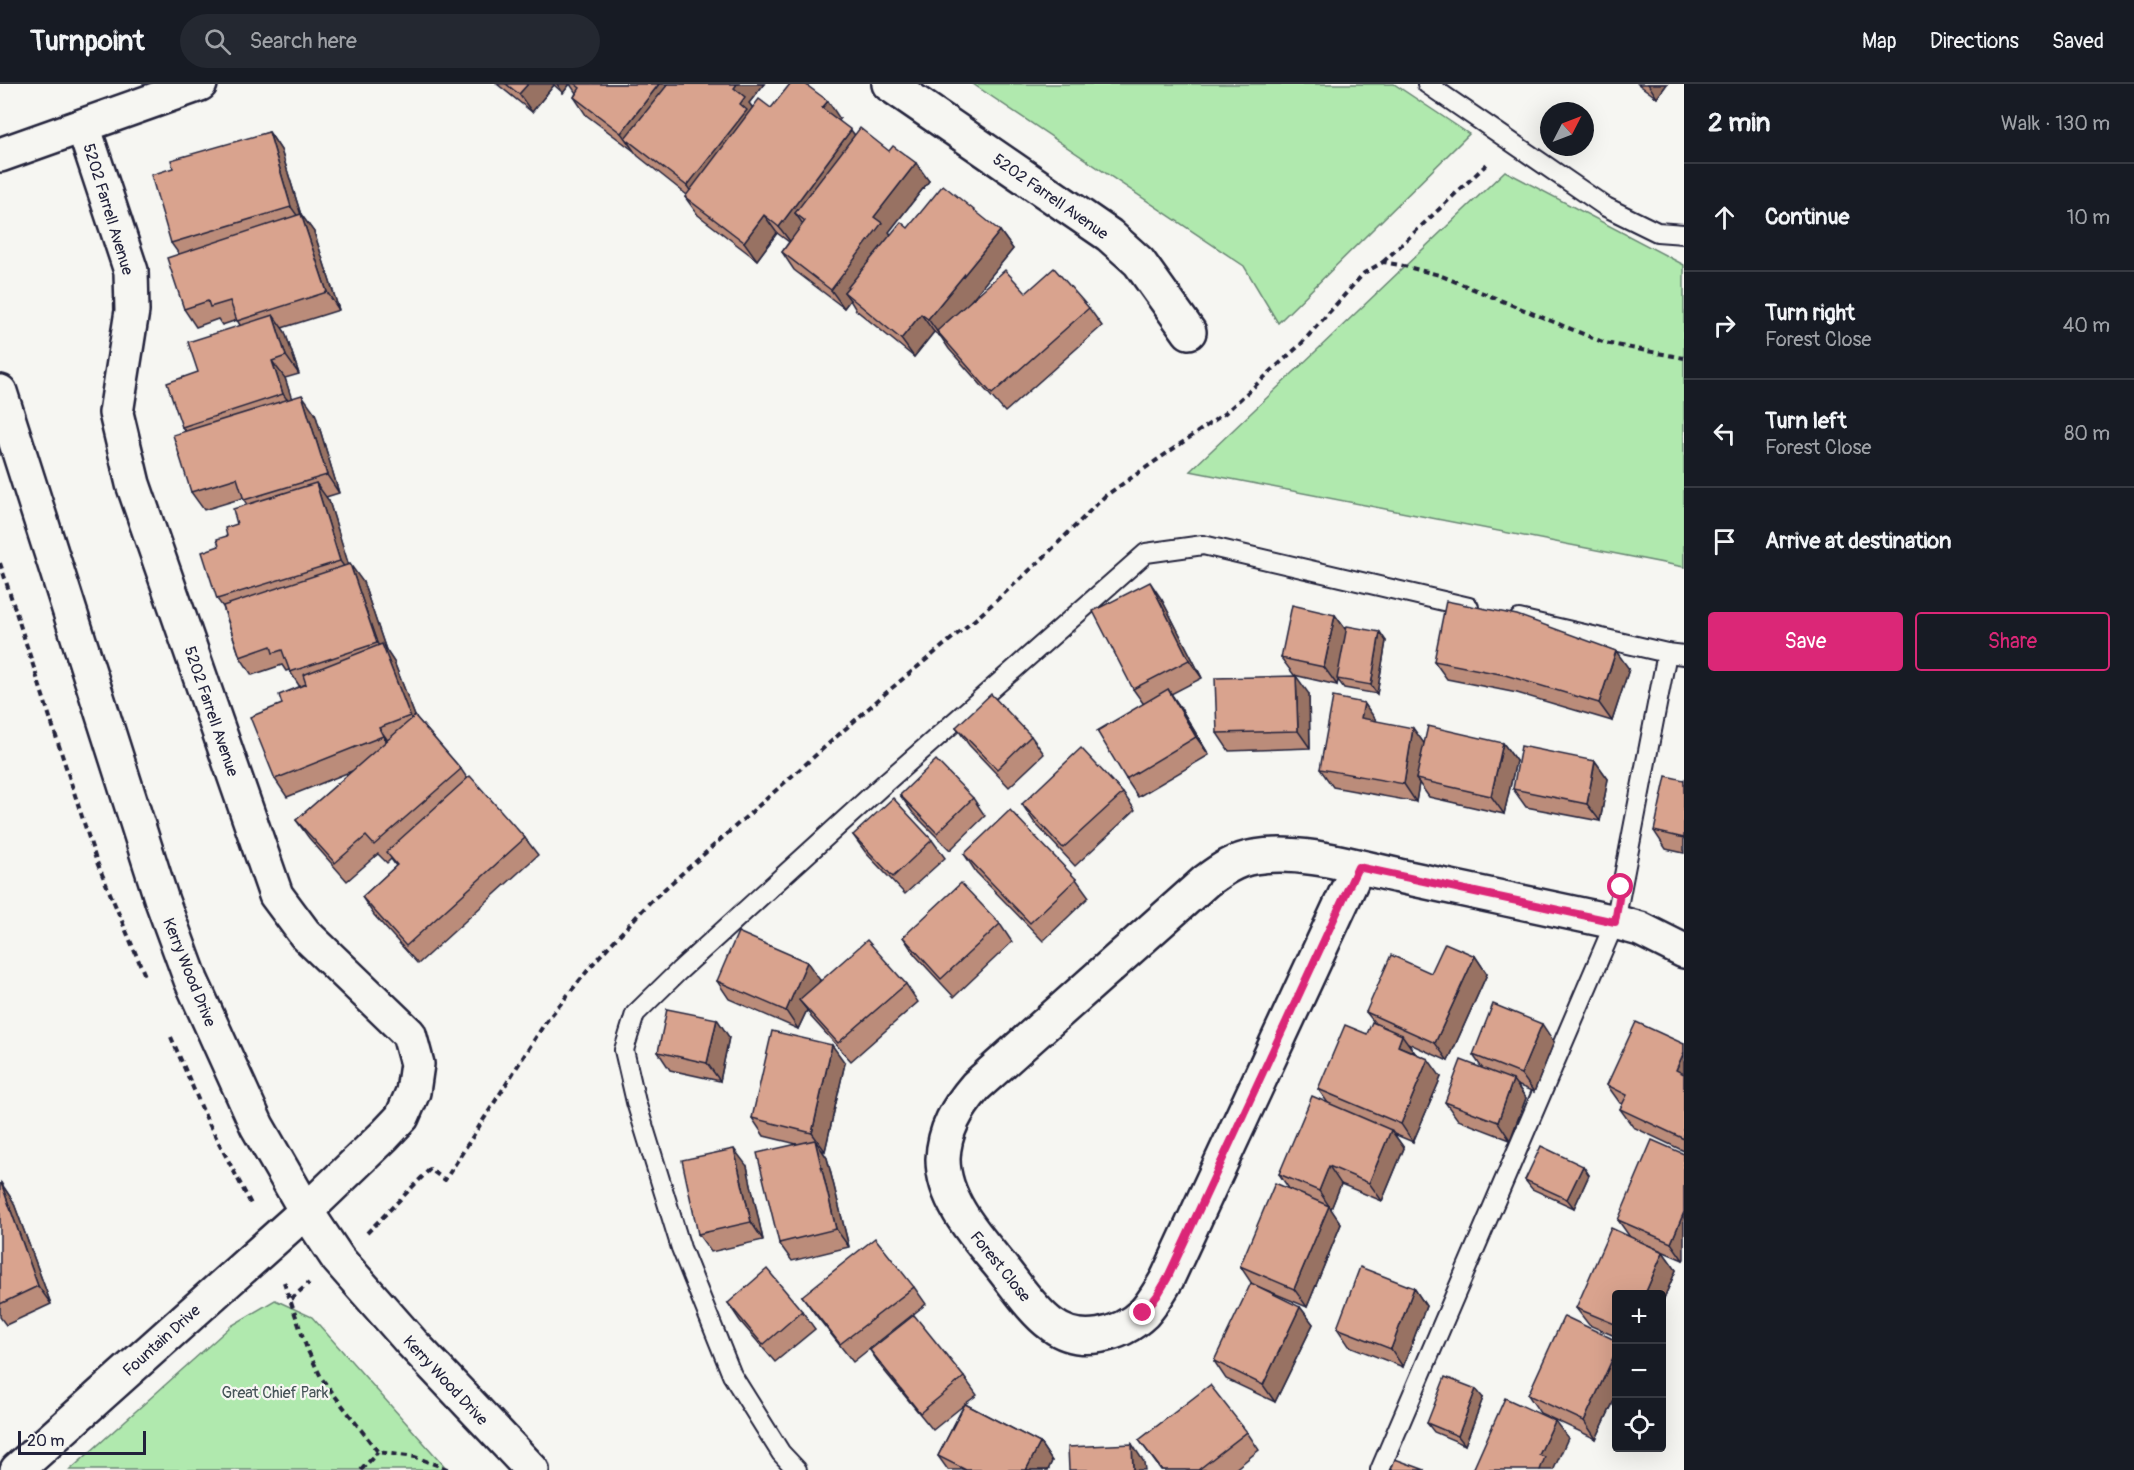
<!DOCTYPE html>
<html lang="en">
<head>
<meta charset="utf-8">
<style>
  :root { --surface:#171b24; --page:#242831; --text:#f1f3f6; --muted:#9ea1a6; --line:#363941; --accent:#db2777 }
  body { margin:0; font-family:Pangolin,sans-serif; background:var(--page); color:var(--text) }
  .controls { position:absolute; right:18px; bottom:18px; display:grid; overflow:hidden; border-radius:6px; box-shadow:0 6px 24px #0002 }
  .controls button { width:54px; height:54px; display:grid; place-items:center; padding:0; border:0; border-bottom:2px solid var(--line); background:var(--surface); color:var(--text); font:30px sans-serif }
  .compass { position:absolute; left:1540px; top:18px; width:54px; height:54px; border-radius:50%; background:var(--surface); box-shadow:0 6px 24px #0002; rotate:48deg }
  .scale { position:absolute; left:18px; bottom:15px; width:128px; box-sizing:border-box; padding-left:6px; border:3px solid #22223b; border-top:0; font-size:16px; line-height:21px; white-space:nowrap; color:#22223b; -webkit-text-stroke:4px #f6f6f2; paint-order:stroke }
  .stop { position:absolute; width:18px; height:18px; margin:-14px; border:4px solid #db2777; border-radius:50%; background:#fff }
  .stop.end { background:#db2777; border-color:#fff; box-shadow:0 2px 6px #0008 }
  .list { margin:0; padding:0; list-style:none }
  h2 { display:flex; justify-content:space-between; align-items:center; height:78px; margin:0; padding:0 24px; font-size:26px }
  h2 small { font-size:20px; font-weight:400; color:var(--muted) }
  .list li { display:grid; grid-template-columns:39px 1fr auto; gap:18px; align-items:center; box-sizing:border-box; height:108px; padding:0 24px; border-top:2px solid var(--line) }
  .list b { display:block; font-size:22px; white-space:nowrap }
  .list p { margin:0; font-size:20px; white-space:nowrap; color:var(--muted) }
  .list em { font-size:20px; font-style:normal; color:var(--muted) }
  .actions { display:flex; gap:12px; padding:18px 24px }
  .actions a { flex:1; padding:14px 0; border:2px solid var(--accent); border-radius:6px; text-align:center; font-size:21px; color:var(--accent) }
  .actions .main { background:var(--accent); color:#fff }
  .icon { flex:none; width:33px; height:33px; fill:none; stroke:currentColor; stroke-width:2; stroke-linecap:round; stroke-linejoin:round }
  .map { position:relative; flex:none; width:1684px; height:1386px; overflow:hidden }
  header { display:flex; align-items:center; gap:36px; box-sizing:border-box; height:84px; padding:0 30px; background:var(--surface); border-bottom:2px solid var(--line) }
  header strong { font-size:28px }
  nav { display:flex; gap:33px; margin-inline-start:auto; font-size:21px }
  .search { width:420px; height:54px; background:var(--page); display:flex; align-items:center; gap:15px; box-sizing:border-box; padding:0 21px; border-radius:33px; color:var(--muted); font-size:22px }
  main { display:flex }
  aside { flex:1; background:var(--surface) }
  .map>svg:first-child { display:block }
</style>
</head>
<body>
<header>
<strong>Turnpoint</strong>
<div class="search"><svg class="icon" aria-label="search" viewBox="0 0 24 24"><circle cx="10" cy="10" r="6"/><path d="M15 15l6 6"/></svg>Search here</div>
<nav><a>Map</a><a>Directions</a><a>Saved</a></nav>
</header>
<main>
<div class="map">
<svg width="1684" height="1386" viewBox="0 0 1684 1386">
  <rect width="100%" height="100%" fill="#f6f6f2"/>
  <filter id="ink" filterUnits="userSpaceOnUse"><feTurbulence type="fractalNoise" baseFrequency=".0167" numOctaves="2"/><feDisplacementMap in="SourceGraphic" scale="12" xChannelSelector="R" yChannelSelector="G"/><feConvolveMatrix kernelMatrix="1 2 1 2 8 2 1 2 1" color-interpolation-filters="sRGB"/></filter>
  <g filter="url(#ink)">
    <g fill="#b0e9ae" stroke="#698674" stroke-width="1.5">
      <polygon points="973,0 1394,0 1469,50 1278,239 1244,182"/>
      <polygon points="1505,87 1684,181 1684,483 1190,387"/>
      <polygon points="275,1216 312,1233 448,1386 70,1386 231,1242"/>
    </g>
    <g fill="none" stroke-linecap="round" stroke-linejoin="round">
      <defs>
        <g id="service">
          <polyline points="1427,0 1606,123 1657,148 1684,150"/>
          <polyline points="1519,535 1667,569 1684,571"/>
          <polyline points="797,1386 781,1369 732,1291 681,1164 636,1018 624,966 635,930 679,887 885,699 1146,469 1203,461 1469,523"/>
          <polyline points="1380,1386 1615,838 1667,569"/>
        </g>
        <g id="minor">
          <polyline points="889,0 1109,151 1139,178 1189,248"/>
          <polyline points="0,71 200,0"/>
          <path d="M1358 783 1167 1195C1160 1207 1153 1219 1144 1229 1120 1252 1080 1262 1052 1241 1033 1228 1013 1197 998 1179 974 1150 943 1115 943 1075 944 1046 957 1024 976 1002L1206 797C1221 786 1235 776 1254 773 1300 765 1354 782 1399 792 1471 807 1543 823 1615 838L1640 845 1684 867"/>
          <polyline points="17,1386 306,1127 385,1051 402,1033 413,1008 417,980 409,950 305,850 276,811 133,400 116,329 132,227 131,187 83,42"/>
        </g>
        <polyline id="tertiary" points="0,308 162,817 191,896 257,1042 306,1127 338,1175 412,1259 532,1386"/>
      </defs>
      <use href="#service" stroke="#22223b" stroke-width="22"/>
      <use href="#minor" stroke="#22223b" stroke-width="38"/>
      <use href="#tertiary" stroke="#22223b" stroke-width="38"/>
      <g stroke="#22223b" stroke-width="4" stroke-dasharray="6 4.5" stroke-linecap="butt">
        <polyline points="1383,178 1487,80"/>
        <polyline points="0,479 96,776 146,894"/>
        <polyline points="171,953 207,1036 252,1122"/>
        <polyline points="367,1149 430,1085 445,1096 545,939 597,875 651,817 887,608 978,533 1042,475 1105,412 1225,329 1301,260 1364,189 1383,178 1400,181 1439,191 1605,259 1684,274"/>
        <polyline points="284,1198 307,1265 322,1295 378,1368 415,1373 450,1386"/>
        <polyline points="291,1215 309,1199"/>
        <polyline points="361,1386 378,1368"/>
      </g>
      <use href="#service" stroke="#f6f6f2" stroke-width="18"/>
      <use href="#minor" stroke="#f6f6f2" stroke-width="33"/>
      <use href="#tertiary" stroke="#f6f6f2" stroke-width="33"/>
    </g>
    <g fill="#bb8c7a" stroke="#22223b" stroke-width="1.5">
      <polygon points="497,0 764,0 749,19 753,24 771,24 840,35 839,37 855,51 929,97 889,148 891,151 908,144 1000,147 1013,165 971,216 1026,209 1089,224 1102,242 1005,328 949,265 941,253 934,248 914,273 856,226 850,216 844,224 794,186 782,168 789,158 777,149 757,176 698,131 685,113 687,111 638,72 634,67 586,31 574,13 576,9 570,0 563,9 554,1 532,28"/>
      <polygon points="1638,0 1667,0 1657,14"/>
      <polygon points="269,48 281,66 301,131 314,148 339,226 282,244 285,248 299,290 285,294 291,314 315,329 339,409 326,413 329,417 348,480 363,498 386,566 394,578 415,632 461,685 467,694 525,754 538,771 418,880 374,831 362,813 396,782 391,775 387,779 378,770 347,797 309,754 296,736 352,687 287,713 275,695 282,620 300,603 289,586 286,587 282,581 252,591 240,573 223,523 217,515 219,462 227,452 237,440 247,421 243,414 204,426 191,408 185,347 182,343 198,288 240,241 237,236 222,241 218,235 196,243 184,225 179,170 171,159 173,84"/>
      <polygon points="1162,516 1202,594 1171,610 1180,623 1209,671 1138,713 1126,695 1143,619 1133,605"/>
      <polygon points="1335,531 1346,546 1386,557 1377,610 1344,604 1338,596 1337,601 1294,591 1281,574"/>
      <polygon points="1434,577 1629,585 1612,637 1517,609 1447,595"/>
      <polygon points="1309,610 1310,664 1229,667 1217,649"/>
      <polygon points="1364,619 1376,637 1424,660 1503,659 1516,677 1504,730 1429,713 1419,699 1416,718 1333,703 1320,685"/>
      <polygon points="956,643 1031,652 1044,670 1009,703 969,661"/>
      <polygon points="1595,677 1608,695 1600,737 1526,723 1513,705"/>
      <polygon points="1684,696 1684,769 1666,765 1654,747"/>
      <polygon points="1123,709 1135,726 1075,782 1034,738 1022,720"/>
      <polygon points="900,711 973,714 985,732 950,766 913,729"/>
      <polygon points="853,751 932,756 945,774 905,810 866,769"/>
      <polygon points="964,770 1076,795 1089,813 1043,857 976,788"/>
      <polygon points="1000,840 1012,858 954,913 915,871 903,853"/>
      <polygon points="1475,872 1487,890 1448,977 1408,959 1415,969 1441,993 1413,1058 1394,1050 1404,1064 1382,1117 1341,1100 1331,1125 1330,1124 1341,1140 1307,1223 1252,1200 1240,1182 1290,1106 1279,1090 1328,1019 1318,1005 1367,950 1374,938 1366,928 1431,889"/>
      <polygon points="820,896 819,898 906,900 918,918 851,977 811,933 807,926 798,945 729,915 717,897"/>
      <polygon points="729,953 720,997 670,986 658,968"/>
      <polygon points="1554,958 1534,1008 1517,1001 1526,1014 1510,1056 1458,1036 1445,1018 1482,984 1473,971"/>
      <polygon points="1684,960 1684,1067 1633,1043 1620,1025 1623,1020 1620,1019 1607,1001"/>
      <polygon points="845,979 825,1067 822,1066 827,1074 849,1163 792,1177 779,1159 797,1060 764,1052 752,1034"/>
      <polygon points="1684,1070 1683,1176 1638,1157 1663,1168 1676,1186 1662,1219 1662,1210 1617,1210 1617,1253 1589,1241 1576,1224 1630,1153 1618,1136"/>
      <polygon points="747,1082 763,1156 711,1168 698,1150"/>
      <polygon points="1583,1082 1589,1091 1574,1124 1532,1105 1525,1096"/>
      <polygon points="1,1099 13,1117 51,1220 6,1241 0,1233"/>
      <polygon points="914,1203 926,1220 853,1278 815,1230 802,1212"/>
      <polygon points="1414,1204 1426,1222 1403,1283 1349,1262 1337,1244"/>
      <polygon points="728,1219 802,1227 815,1245 775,1278 740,1237"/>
      <polygon points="1300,1223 1313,1240 1275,1318 1226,1295 1214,1277"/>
      <polygon points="1617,1257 1617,1310 1596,1355 1540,1329 1528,1311"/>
      <polygon points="870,1266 964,1293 977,1311 965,1320 1040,1359 1052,1377 1048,1386 948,1386 938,1372 964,1321 933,1346 882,1284"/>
      <polygon points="1483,1314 1465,1361 1434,1348 1427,1339"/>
      <polygon points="1247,1348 1259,1366 1234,1386 1161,1386 1139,1356"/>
    </g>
    <g fill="#987263" stroke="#22223b" stroke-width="1.5">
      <polygon points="528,0 553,0 554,1 532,28 519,10"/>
      <polygon points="557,0 570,0 563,9"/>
      <polygon points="659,0 686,0 625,54 634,67 621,49"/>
      <polygon points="737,0 764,0 749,19 758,31 699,120 687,102 740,20 734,4"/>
      <polygon points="1648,0 1667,0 1657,14"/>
      <polygon points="828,17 840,35 835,42 822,24"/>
      <polygon points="851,46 864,64 795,129 805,143 792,160 779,143"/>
      <polygon points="269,48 281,66 304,141 291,123"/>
      <polygon points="916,79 929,97 889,148 895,157 844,208 850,216 844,224 831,206 874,133"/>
      <polygon points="301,130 314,148 339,226 327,208"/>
      <polygon points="764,131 777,149 757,176 744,158"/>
      <polygon points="1000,147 1013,165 942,252 937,247 941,253 928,235"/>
      <polygon points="921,230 934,248 914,273 901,255"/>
      <polygon points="273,231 285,248 299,290 286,272"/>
      <polygon points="272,277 285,294 296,328 283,310"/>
      <polygon points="302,311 315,329 339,409 327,391"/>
      <polygon points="316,399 329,417 353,495 340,477"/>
      <polygon points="350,480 363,498 386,566 394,578 422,650 410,632 387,573 377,559"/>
      <polygon points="1150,498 1162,516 1202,594 1189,576"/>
      <polygon points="1335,531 1348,549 1337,601 1324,583"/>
      <polygon points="1380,548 1386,557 1377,610 1371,601"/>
      <polygon points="1616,567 1629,585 1612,637 1599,619"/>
      <polygon points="1296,592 1309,610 1310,664 1298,647"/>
      <polygon points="1168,605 1180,623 1209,671 1196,653"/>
      <polygon points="1364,619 1376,636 1373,652 1361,634"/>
      <polygon points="379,644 392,662 395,670 383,652"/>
      <polygon points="1413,644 1426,662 1416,695 1419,699 1416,718 1404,700"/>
      <polygon points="1503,659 1516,677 1504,730 1491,712"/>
      <polygon points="1595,677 1608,695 1600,737 1587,720"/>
      <polygon points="1475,872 1487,890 1448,977 1435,959"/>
      <polygon points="807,878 820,896 807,925 799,916 807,926 798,945 786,927"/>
      <polygon points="717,935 729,953 720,997 707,979"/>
      <polygon points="1542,940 1554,958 1534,1008 1521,990"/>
      <polygon points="1402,951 1415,969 1398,962"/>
      <polygon points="832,961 845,979 825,1067 812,1049"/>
      <polygon points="1684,968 1684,998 1676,986"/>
      <polygon points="1428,975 1441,993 1413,1058 1401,1040"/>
      <polygon points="1513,996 1526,1014 1510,1056 1498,1038"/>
      <polygon points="1391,1046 1404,1064 1382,1117 1369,1099"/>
      <polygon points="815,1056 827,1074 849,1163 836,1145"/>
      <polygon points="734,1065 747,1082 763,1156 751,1138"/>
      <polygon points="1329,1082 1341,1100 1331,1125 1319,1107"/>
      <polygon points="1583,1082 1589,1091 1574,1124 1567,1115"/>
      <polygon points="1,1099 13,1117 51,1220 38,1202"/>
      <polygon points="1329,1122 1341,1140 1307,1223 1294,1205"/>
      <polygon points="1684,1128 1684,1175 1683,1176 1671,1159"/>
      <polygon points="1663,1168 1676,1186 1662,1219 1662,1210 1645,1210"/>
      <polygon points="1414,1204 1426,1222 1403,1283 1391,1265"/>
      <polygon points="1300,1223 1313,1240 1275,1318 1263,1301"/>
      <polygon points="1617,1265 1617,1310 1596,1355 1584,1337"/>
      <polygon points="1476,1305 1483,1314 1465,1361 1458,1352"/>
      <polygon points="1555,1337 1568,1354 1554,1385 1554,1386 1540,1386 1539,1371"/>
      <polygon points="1040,1359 1052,1377 1048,1386 1026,1386"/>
      <polygon points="1132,1360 1144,1378 1145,1386 1133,1386"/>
    </g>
    <g fill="#d9a38e" stroke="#22223b" stroke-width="1.5">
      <polygon points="506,0 528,0 519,10"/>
      <polygon points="575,0 659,0 621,49 574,13 580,4"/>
      <polygon points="668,0 737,0 734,4 745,13 740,20 747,26 687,102 625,54"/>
      <polygon points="790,0 805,0 828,17 822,24 851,46 779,143 764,131 744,158 685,113 759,15 771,24"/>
      <polygon points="860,44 889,67 893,62 916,79 874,133 882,139 831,206 782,168 805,137 795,129"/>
      <polygon points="269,48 291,123 171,159 151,91 173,84 171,76"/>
      <polygon points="943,101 1000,147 928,235 921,230 901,255 844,208 901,138 908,144"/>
      <polygon points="301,130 327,208 237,237 230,217 210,223 208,217 184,225 167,174"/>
      <polygon points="1054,184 1089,224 992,310 937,247 1005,186 1026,209"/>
      <polygon points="273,231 286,272 272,277 283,310 182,343 167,299 198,288 188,258"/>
      <polygon points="302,311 327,391 244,416 237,394 191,408 173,351"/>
      <polygon points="316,399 340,477 217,515 202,468 219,462 217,455 227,452 225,444 237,440 233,425"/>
      <polygon points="350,480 377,559 290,588 282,566 273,569 271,562 240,573 223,522"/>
      <polygon points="1150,498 1189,576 1133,605 1093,527"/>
      <polygon points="1446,517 1517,531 1616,567 1599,619 1505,591 1434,577"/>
      <polygon points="1292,521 1335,531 1324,583 1281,574"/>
      <polygon points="1347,542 1380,548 1371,601 1337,595"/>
      <polygon points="382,560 410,632 379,644 383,652 275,695 250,633 282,620 279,611 306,600 303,591"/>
      <polygon points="1296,592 1298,647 1217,649 1215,594"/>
      <polygon points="1168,605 1196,653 1126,695 1097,647"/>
      <polygon points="991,610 1031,652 997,685 956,643"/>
      <polygon points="1333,613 1364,619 1361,634 1413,644 1404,700 1320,685"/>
      <polygon points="415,632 461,685 374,761 366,752 335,779 296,736"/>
      <polygon points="1428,642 1503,659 1491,712 1416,695"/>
      <polygon points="1521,662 1595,677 1587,720 1513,705"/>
      <polygon points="1081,664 1123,709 1063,764 1022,720"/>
      <polygon points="936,676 973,714 937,749 900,711"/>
      <polygon points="470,692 525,754 406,862 362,813 397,781 386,768"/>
      <polygon points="1666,692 1684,696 1684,754 1654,747"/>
      <polygon points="893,714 932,756 893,793 853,751"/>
      <polygon points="1010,726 1076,795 1030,839 964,770"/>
      <polygon points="961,799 1000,840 941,895 903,853"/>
      <polygon points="738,848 807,878 786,927 717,897"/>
      <polygon points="867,856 906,900 838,959 799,916"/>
      <polygon points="1445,859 1475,872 1435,959 1366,928 1391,871 1431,889"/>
      <polygon points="1493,920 1542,940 1521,990 1473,971"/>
      <polygon points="667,925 717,935 707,979 658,968"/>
      <polygon points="1372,938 1402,951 1398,962 1428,975 1401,1040 1318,1005 1345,941 1367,950"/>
      <polygon points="1636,938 1684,960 1684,968 1676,986 1684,990 1684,1055 1620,1025 1627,1011 1607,1001"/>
      <polygon points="772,947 832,961 812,1049 752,1034"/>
      <polygon points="1461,976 1513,996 1498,1038 1445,1018"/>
      <polygon points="1312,1012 1391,1046 1369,1099 1329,1082 1319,1107 1279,1090"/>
      <polygon points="815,1056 836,1145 779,1159 757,1069"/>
      <polygon points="1652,1056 1684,1070 1684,1128 1671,1159 1618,1136"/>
      <polygon points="1541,1062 1583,1082 1567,1115 1525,1096"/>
      <polygon points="734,1065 751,1138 698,1150 682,1076"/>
      <polygon points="1,1099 38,1202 0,1220 0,1100"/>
      <polygon points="1275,1099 1329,1122 1294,1205 1240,1182"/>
      <polygon points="1611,1144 1663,1168 1645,1210 1617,1210 1617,1241 1576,1224"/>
      <polygon points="875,1154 914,1203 840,1260 802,1212"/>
      <polygon points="1360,1183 1414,1204 1391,1265 1337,1244"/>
      <polygon points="767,1185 802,1227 763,1261 728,1219"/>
      <polygon points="1251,1199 1300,1223 1263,1301 1214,1277"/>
      <polygon points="914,1231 964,1293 920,1329 870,1266"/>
      <polygon points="1564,1232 1617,1257 1617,1265 1584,1337 1528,1311"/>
      <polygon points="1445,1293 1476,1305 1458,1352 1427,1339"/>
      <polygon points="1210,1301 1247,1348 1198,1386 1162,1386 1139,1356"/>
      <polygon points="1505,1314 1555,1337 1539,1371 1545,1373 1540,1386 1473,1386"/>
      <polygon points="965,1320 1040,1359 1026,1386 966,1386 938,1372"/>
      <polygon points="1132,1360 1133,1386 1069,1386 1068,1363"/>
      <polygon points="1395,1375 1425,1386 1391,1386"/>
    </g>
  </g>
  <g fill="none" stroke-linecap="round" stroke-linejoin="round" filter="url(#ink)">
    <polyline stroke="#db2777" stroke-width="8" points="1143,1229 1157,1212 1167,1195 1358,783 1615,838 1621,803"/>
  </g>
  <g text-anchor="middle" stroke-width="4.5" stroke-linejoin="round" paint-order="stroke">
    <g font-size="16" fill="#22223b" stroke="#f6f6f2">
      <text transform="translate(1051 112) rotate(35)" y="6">5202 Farrell Avenue</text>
      <text transform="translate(109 125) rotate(73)" y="6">5202 Farrell Avenue</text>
      <text transform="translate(212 627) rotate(71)" y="6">5202 Farrell Avenue</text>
      <text transform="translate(190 888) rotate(68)" y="6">Kerry Wood Drive</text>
      <text transform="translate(1001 1182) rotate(51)" y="6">Forest Close</text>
      <text transform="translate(161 1256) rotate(-42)" y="6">Fountain Drive</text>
      <text transform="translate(446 1296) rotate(47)" y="6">Kerry Wood Drive</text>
    </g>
    <g font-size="16" fill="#465458" stroke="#f6f6f2">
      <text x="275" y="1314">Great Chief Park</text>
    </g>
  </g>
</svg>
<div class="controls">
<button>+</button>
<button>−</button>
<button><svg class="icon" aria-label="locate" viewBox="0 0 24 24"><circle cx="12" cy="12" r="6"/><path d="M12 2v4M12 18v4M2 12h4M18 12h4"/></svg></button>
</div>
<svg class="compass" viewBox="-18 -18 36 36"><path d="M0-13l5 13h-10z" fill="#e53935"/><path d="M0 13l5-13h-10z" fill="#9ea1a6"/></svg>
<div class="scale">20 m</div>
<div class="stop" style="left:1621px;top:803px"></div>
<div class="stop end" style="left:1143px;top:1229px"></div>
</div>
<aside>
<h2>2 min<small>Walk · 130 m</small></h2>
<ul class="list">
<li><svg class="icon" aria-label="ahead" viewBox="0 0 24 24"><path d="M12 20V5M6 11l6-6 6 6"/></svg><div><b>Continue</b></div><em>10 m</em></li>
<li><svg class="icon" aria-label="right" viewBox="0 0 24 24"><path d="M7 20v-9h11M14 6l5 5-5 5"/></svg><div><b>Turn right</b><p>Forest Close</p></div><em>40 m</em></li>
<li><svg class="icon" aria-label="left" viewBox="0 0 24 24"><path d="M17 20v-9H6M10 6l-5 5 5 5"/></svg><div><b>Turn left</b><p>Forest Close</p></div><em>80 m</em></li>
<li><svg class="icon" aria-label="arrive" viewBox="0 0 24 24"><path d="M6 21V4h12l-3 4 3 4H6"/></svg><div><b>Arrive at destination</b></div></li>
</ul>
<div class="actions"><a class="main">Save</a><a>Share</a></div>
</aside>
</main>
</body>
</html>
